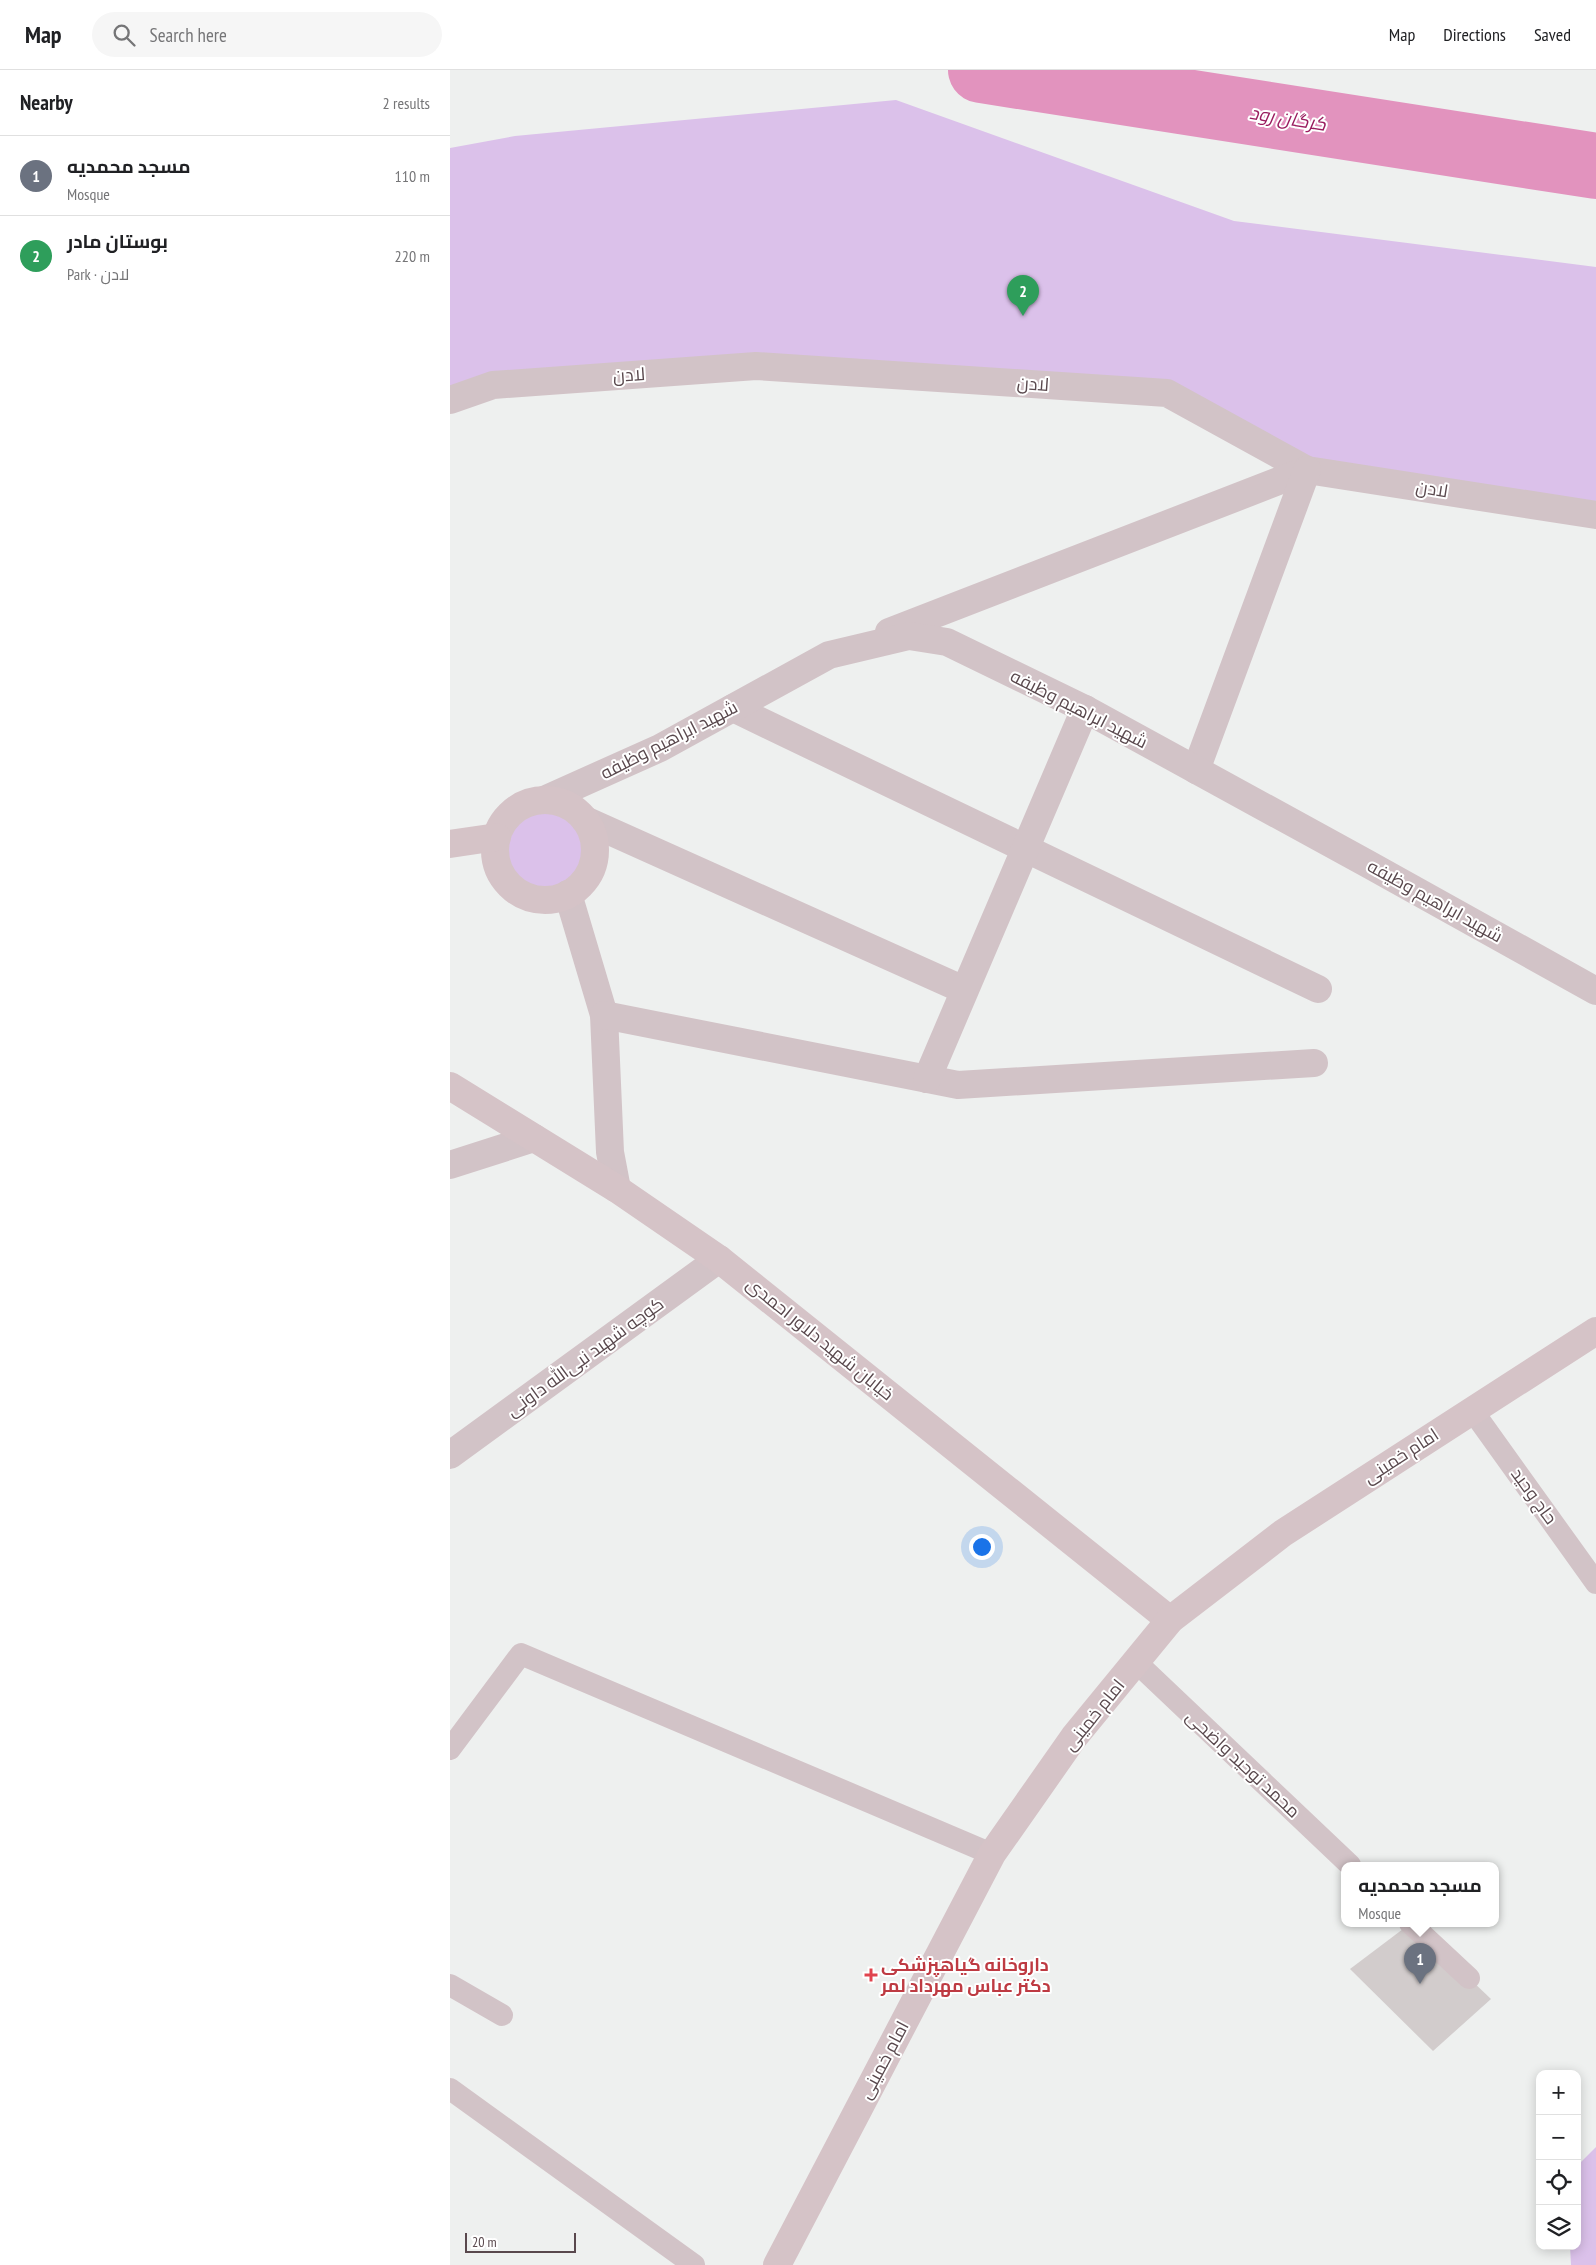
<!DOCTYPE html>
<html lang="en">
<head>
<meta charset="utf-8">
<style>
  :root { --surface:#fff; --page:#f6f6f6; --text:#202124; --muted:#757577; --line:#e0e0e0; --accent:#cc2c4a }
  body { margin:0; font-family:"PT Sans Narrow",Cairo,sans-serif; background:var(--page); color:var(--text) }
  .controls { position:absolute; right:15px; bottom:15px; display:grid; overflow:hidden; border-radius:10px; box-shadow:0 2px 12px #0003 }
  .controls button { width:45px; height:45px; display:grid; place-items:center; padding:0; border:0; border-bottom:1px solid var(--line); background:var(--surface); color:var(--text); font:25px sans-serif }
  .scale { position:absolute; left:15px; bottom:12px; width:111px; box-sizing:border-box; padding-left:5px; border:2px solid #59484d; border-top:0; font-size:14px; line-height:18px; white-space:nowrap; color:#59484d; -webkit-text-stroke:4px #fff; paint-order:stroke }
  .you { position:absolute; left:531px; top:1476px; width:18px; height:18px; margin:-12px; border:4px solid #fff; border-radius:50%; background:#1a73e8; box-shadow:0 0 0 8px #1a73e833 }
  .badge { display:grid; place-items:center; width:32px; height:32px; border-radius:50%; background:var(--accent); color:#fff; font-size:16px; font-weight:700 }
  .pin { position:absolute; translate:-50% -41px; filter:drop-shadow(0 1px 2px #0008) }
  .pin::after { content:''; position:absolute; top:26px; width:18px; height:15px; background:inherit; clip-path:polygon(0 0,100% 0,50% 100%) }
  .popup { position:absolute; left:891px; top:1792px; width:158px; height:65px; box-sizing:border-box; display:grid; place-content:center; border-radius:10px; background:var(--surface); filter:drop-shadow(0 1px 4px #0005); font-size:16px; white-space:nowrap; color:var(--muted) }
  .popup b { font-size:19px; color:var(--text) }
  .popup::after { content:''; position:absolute; left:50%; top:100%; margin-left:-10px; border:10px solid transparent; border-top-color:var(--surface) }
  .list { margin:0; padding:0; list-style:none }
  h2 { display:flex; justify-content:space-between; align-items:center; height:65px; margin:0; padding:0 20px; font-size:21px }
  h2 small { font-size:16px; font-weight:400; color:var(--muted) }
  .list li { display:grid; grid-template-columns:32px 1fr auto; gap:15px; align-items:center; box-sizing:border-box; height:80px; padding:0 20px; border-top:1px solid var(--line) }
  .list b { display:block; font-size:19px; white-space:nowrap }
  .list p { margin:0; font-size:16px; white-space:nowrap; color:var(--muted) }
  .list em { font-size:16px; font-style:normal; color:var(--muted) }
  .icon { flex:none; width:28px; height:28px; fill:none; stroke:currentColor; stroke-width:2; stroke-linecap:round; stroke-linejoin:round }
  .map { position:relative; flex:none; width:1146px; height:2195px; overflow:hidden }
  header { display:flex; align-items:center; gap:30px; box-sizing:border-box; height:70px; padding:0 25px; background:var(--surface); border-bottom:1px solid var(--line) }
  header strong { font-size:24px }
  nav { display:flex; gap:28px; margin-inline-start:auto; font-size:18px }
  .search { width:350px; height:45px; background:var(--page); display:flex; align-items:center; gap:12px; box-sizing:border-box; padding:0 18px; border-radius:28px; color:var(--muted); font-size:19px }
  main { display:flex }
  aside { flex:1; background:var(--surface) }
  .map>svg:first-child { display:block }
</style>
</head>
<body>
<header>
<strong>Map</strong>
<div class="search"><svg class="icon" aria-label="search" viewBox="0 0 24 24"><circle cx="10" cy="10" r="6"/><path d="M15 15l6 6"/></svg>Search here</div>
<nav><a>Map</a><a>Directions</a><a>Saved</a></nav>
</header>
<main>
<aside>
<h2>Nearby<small>2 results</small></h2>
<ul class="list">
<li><span class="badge" style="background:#6b7280">1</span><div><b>مسجد محمدیه</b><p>Mosque</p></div><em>110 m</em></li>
<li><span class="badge" style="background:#2e9e5b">2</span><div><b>بوستان مادر</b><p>Park · لادن</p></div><em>220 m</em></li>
</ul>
</aside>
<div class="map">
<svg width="1146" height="2195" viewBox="0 0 1146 2195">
  <rect width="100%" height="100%" fill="#eef0ef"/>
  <g fill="#dbc1ea">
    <polygon points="446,30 784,151 1146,197 1146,446 857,399 717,323 306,295 0,329 0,78 65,66"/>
    <circle cx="95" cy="780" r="46"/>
    <polygon points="1146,2077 1146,2195 1121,2195 1120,2176 1127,2176 1127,2096"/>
  </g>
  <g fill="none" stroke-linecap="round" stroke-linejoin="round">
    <polyline stroke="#e293be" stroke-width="66" points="531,0 1146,96"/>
  </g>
  <polygon fill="#d2cccc" points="961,1853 1041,1929 983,1981 900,1899"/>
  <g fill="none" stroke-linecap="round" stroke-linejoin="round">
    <g stroke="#d2c3c7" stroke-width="22">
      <polyline points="1022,1340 1146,1513"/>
      <polyline points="686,1592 900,1795"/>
      <polyline points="0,1679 71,1584 542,1784"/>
      <polyline points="960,1853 1019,1908"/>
      <polyline points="0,1915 52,1945"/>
      <polyline points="0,2019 244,2195"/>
    </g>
    <g stroke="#d2c3c7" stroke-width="28">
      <polyline points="0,330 43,315 306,296 717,323 857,400 1146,445"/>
      <polyline points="439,562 857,400"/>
      <polyline points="283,638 868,919"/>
      <polyline points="746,700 857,400"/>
      <polyline points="94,730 210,678 379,585 459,566 497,572 635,639 918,794 1146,921"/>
      <polyline points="135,750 514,920"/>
      <polyline points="118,824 154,945 160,1082 167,1119"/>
      <polyline points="154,945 508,1015 864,993"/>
      <polyline points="477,1009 635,639"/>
      <polyline points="0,1095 84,1068"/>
      <polyline points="0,1385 269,1189"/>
    </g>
    <g stroke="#d5c3c7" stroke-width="28">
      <circle cx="95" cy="780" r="50"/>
      <polyline points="0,774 47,767"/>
      <polyline points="0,1016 167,1119 269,1189 720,1550"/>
      <polyline points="327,2195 542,1784 624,1667 720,1550 833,1463 1146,1261"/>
    </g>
  </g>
  <path fill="#e0444e" stroke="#fff" stroke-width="2" d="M418.5 1897.5h5v5h5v5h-5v5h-5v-5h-5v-5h5z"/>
  <g text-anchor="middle" stroke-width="4" stroke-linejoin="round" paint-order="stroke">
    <g font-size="18" fill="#59484d" stroke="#fff">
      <text transform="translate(179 305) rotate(-4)" y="6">لادن</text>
      <text transform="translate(583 314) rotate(4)" y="6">لادن</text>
      <text transform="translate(982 419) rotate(9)" y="6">لادن</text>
      <text transform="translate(629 639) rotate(27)" y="6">شهید ابراهیم وظیفه</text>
      <text transform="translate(219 670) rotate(-27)" y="6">شهید ابراهیم وظیفه</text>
      <text transform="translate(985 831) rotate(29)" y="6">شهید ابراهیم وظیفه</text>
      <text transform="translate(370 1269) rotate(39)" y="6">خیابان شهید دلاور احمدی</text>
      <text transform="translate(135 1287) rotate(-36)" y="6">کوچه شهید نبی‌الله داونی</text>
      <text transform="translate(951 1386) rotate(-33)" y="6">امام خمینی</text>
      <text transform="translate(1084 1426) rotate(54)" y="6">حاج وحید</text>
      <text transform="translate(644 1645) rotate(-51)" y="6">امام خمینی</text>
      <text transform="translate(793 1694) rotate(43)" y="6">محمد توحید واضحی</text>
      <text transform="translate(434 1990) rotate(-62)" y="6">امام خمینی</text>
    </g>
    <g font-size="18" font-weight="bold" fill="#be3a42" stroke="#fff" text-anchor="start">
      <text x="431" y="1901">داروخانه گیاهپزشکی<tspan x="431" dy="21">دکتر عباس مهرداد لمر</tspan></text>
    </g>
    <g font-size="19" font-style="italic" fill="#991c5f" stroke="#fff">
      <text transform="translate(838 48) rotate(9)" y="7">کرگان رود</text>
    </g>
  </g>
</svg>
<div class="controls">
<button>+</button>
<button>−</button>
<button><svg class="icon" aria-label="locate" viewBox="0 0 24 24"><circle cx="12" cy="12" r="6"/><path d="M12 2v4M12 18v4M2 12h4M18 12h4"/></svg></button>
<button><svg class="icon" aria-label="layers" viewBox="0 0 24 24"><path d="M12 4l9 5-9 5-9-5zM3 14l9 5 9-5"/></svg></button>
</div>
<div class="scale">20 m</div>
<div class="you"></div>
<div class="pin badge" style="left:970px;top:1914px;background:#6b7280">1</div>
<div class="popup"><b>مسجد محمدیه</b>Mosque</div>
<div class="pin badge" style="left:573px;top:246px;background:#2e9e5b">2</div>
</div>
</main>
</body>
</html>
